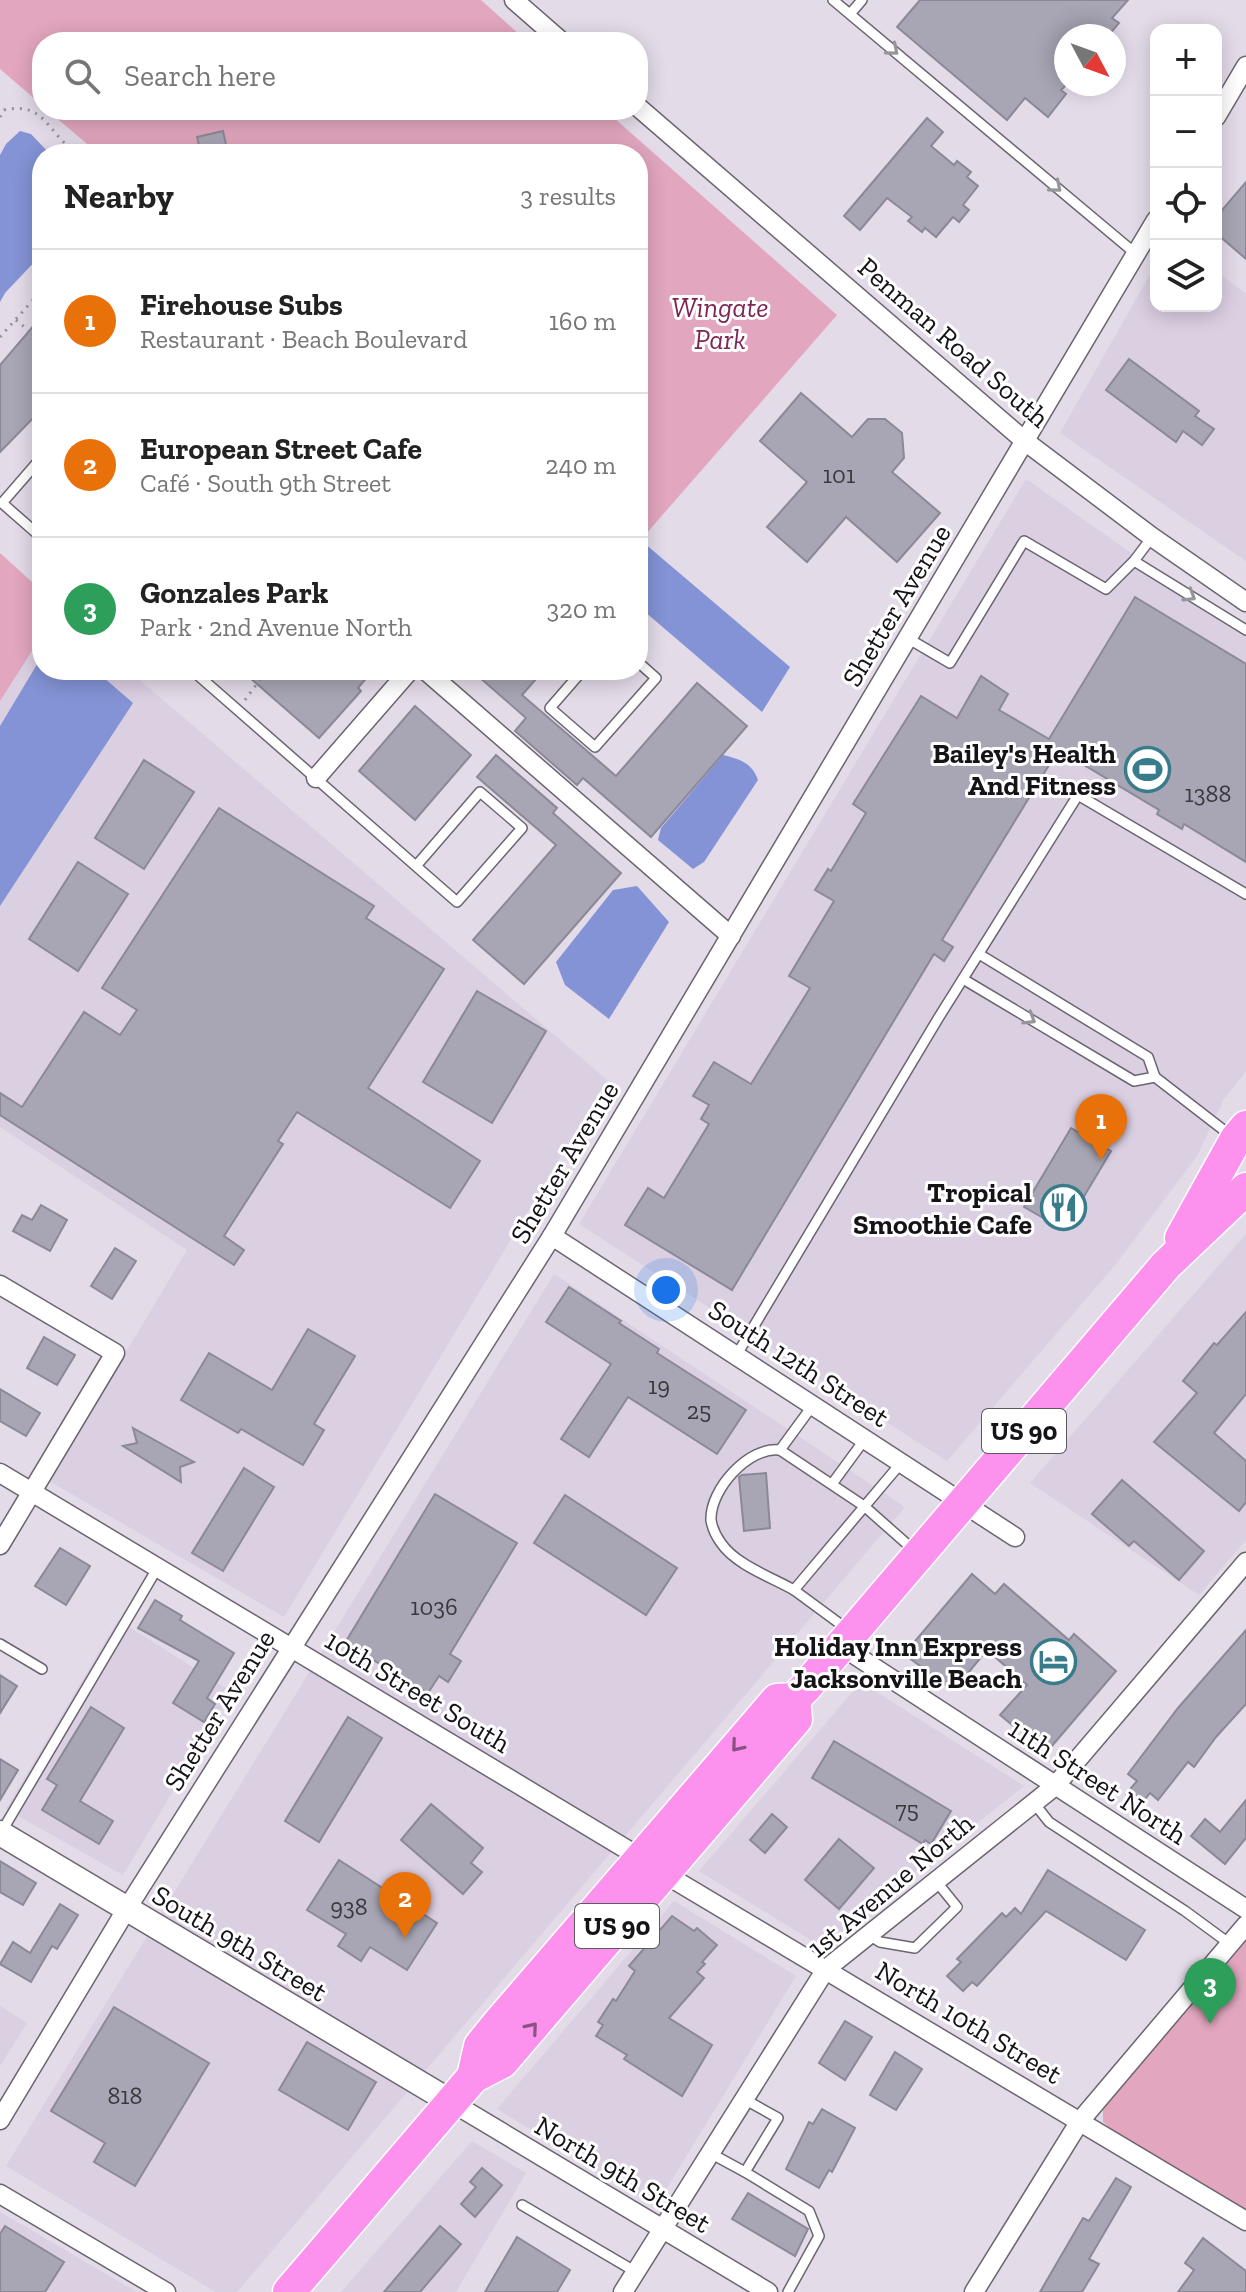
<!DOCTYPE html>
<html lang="en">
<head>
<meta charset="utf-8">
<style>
  :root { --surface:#fff; --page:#f6f6f6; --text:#222; --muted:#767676; --line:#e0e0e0; --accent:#387c8b }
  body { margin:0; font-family:"Zilla Slab",serif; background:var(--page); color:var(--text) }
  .controls { position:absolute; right:24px; top:24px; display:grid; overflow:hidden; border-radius:16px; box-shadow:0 4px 20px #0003 }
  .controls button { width:72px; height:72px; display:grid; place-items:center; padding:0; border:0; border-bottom:2px solid var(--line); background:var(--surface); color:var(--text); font:40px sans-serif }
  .compass { position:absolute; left:1054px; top:24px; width:72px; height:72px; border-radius:50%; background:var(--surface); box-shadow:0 4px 20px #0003; rotate:131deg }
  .you { position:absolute; left:666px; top:1290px; width:28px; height:28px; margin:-20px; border:6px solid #fff; border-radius:50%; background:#1a73e8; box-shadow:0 0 0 12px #1a73e833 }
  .badge { display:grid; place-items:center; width:52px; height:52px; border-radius:50%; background:var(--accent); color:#fff; font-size:26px; font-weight:700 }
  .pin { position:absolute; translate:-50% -66px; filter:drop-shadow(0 2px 4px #0008) }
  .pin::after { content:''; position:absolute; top:42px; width:28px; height:24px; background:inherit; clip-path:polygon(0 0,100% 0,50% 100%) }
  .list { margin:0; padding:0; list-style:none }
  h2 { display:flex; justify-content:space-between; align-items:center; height:104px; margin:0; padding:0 32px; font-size:34px }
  h2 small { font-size:26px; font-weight:400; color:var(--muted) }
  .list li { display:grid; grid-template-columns:52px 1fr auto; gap:24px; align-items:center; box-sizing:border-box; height:144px; padding:0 32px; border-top:2px solid var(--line) }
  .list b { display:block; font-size:30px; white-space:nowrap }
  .list p { margin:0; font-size:26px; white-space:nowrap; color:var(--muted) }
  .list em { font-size:26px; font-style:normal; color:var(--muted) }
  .icon { flex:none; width:44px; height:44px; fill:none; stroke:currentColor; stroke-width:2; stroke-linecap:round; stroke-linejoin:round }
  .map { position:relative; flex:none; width:1246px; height:2292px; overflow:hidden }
  .search { position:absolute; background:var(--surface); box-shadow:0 4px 20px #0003; left:32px; top:32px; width:616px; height:88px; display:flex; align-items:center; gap:20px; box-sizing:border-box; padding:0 28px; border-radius:32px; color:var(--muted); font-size:30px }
  .panel { position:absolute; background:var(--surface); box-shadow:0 4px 20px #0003; left:32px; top:144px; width:616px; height:536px; border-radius:32px }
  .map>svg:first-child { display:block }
</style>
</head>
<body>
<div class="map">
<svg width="1246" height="2292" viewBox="0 0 1246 2292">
  <rect width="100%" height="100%" fill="#e3dbe8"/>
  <g fill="#dbcfe2">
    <polygon points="1156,264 1156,306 1216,306 1216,271 1246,294 1246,561 1060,433"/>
    <polygon points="1026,479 1246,634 1246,1071 1224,1099 1197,1156 1116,1264 947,1461 579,1224"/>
    <polygon points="0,558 42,596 42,670 128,670 607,1080 284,1617 49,1481 187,1250 0,1127"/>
    <polygon points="1246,1234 1246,1540 1199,1595 1030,1483"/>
    <polygon points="554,1274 905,1507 237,2292 216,2292 6,2166"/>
    <polygon points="118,1620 232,1692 123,1875 6,1809"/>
    <polygon points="861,1682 1024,1786 822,1947 699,1871"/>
    <polygon points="674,1901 796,1976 656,2206 497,2109"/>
    <polygon points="0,2006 27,2023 0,2066"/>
    <polygon points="472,2141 526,2173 456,2292 341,2292"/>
    <polygon points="0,2212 137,2292 0,2292"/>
  </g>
  <g fill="#e2a6bf">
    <polygon points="0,0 481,0 528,42 42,42 42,105 0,69"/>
    <polygon points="47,110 605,110 837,315 638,543 638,154 99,154"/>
    <polygon points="0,553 42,591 42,635 0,701"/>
    <polygon points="1246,1941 1246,2210 1112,2130 1103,2122 1103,2108"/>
  </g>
  <g fill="#8393d5">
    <polygon points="20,131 31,134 50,154 42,154 42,254 5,293 0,302 0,155 6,144"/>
    <polygon points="644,543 790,667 762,712 638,606 638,550"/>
    <polygon points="42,656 42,670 95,670 133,703 0,906 0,726"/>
    <path d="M723 755C740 759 752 763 758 780L704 862 693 869 658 840 661 828Z"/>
    <polygon points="637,886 669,922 609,1019 565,985 556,962 613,890"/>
  </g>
  <g fill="#a8a6b4" stroke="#8b8997" stroke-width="2">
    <polygon points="920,0 1128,0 1112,18 1119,23 1108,36 1066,36 1066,85 1061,90 1066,94 1048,117 1025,98 1007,120 897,27"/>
    <polygon points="927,118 943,132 931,146 954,165 957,161 971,172 967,177 978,186 963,205 969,210 959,222 953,217 936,237 925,228 922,232 908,221 912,217 887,198 860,230 844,216"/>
    <polygon points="223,131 228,154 201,154 197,137"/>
    <polygon points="1246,182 1246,259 1216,233 1216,217"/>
    <polygon points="42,316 42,409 0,452 0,365"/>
    <polygon points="1129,359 1199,411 1195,416 1214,429 1202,445 1183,431 1176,442 1106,390"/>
    <polygon points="801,393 852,437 868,419 885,419 902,433 904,458 892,472 940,513 897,562 846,517 807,562 767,527 807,482 760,441"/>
    <polygon points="1135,597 1246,664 1246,862 1184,824 1182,829 1157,814 1159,810 1069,756 1067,759 1057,752 942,940 953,947 944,961 934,954 732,1290 625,1225 648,1188 664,1198 709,1124 701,1119 709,1105 693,1096 714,1062 751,1084 810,988 789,976 834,901 815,890 828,869 831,871 866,813 853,804 921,696 957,718 981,676 1008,694 999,710 1049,739"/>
    <polygon points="241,670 373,670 358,688 361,691 319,738"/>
    <polygon points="471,670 544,670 522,695 616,776 697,683 747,726 651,837 583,778 577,785 515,731 526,718"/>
    <polygon points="415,706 471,755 415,820 359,771"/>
    <polygon points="496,755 557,808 553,813 621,873 524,984 473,940 556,845 477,777"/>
    <polygon points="144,760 194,792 144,869 95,838"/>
    <polygon points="219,808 374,906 366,918 444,969 368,1088 480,1161 450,1208 297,1112 278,1141 283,1144 224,1236 244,1250 234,1265 0,1115 0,1093 22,1107 84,1012 120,1035 137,1010 102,988"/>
    <polygon points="78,862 128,894 78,971 29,939"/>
    <polygon points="477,991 546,1031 492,1123 423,1082"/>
    <polygon points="1071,1128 1111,1151 1064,1230 1024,1207"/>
    <polygon points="41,1205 67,1220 50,1251 13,1231 22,1215 32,1220"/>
    <polygon points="115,1248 136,1261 112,1299 91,1286"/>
    <polygon points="569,1287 621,1321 619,1323 659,1349 657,1353 746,1410 717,1454 628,1397 589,1457 561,1439 611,1364 546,1322"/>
    <polygon points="1246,1312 1246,1394 1214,1433 1246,1461 1246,1502 1239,1511 1154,1442 1197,1393 1183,1381 1214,1343 1217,1345"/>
    <polygon points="308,1329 355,1356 314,1424 324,1430 303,1465 241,1429 238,1433 181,1400 209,1353 272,1390"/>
    <polygon points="44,1337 75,1355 57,1385 27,1368"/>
    <polygon points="0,1389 40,1413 26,1436 0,1421"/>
    <polygon points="133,1428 194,1462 180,1467 181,1482 123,1446 137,1443"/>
    <polygon points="244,1468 274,1487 223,1571 192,1553"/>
    <polygon points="766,1473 770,1528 744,1531 739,1477 742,1475"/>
    <polygon points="1122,1480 1204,1551 1179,1580 1134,1541 1129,1546 1092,1514"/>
    <polygon points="435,1494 517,1543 450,1654 461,1661 448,1682 439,1676 428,1693 345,1643"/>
    <polygon points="565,1495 677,1568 646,1615 534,1543"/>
    <polygon points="60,1548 90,1566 66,1605 35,1586"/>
    <polygon points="972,1574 995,1594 1004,1584 1069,1640 1074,1634 1116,1671 1051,1747 1034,1733 1031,1736 1019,1726 1017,1729 1000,1715 1027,1685 987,1650 959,1684 953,1679 947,1686 904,1654"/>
    <polygon points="155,1600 182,1616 180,1620 234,1653 207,1698 215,1704 204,1722 173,1703 199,1661 138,1628"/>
    <polygon points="1246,1630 1246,1704 1216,1737 1194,1767 1188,1762 1158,1800 1150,1793 1140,1805 1126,1794 1137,1781 1128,1774 1178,1708"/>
    <polygon points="0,1675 17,1686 0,1713"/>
    <polygon points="91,1707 124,1728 80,1801 113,1821 99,1844 42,1810 57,1785 47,1779"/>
    <polygon points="348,1717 382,1738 319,1842 285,1821"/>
    <polygon points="834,1741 951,1811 931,1844 925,1840 923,1844 812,1778"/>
    <polygon points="0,1759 18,1770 0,1800"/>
    <polygon points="1246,1800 1246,1838 1225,1864 1191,1836 1205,1819 1220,1832"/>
    <polygon points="431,1804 483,1848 471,1863 482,1872 463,1894 401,1840"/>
    <polygon points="772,1814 787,1827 765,1853 750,1840"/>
    <polygon points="839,1839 874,1868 839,1909 805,1880"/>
    <polygon points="339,1860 437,1923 407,1970 370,1947 361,1961 338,1946 346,1934 307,1910"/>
    <polygon points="0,1861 36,1883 23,1905 0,1892"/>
    <polygon points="1048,1870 1145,1930 1126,1960 1046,1911 977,1986 972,1982 963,1991 947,1976 961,1962 957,1959 1002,1913 1006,1917 1015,1908 1021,1914"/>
    <polygon points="60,1904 78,1915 57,1949 52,1946 31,1982 0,1964 13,1942 30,1953"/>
    <polygon points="672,1916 694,1931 697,1928 717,1945 702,1962 705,1964 697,1972 704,1978 669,2018 712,2045 682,2096 624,2059 627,2055 596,2036 603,2025 598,2022 613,1999 616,2001 635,1971 629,1966"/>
    <polygon points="114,2007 209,2063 135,2186 94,2162 105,2143 51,2111"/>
    <polygon points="845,2021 872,2037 845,2080 819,2063"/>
    <polygon points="307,2042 376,2082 348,2130 279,2090"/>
    <polygon points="895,2052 922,2069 896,2110 870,2095"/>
    <polygon points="822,2109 855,2128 832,2172 829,2170 819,2188 786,2169 809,2122 813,2124"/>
    <polygon points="482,2168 502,2185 475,2217 461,2204 476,2187 470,2182"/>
    <polygon points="1116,2178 1131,2187 1089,2259 1099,2264 1082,2292 1040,2292 1083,2218 1089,2221"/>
    <polygon points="748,2193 808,2229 795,2256 732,2219"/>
    <polygon points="5,2226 64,2262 45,2292 0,2292 0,2234"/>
    <polygon points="440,2226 461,2244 420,2292 384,2292"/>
    <polygon points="517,2237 570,2270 557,2292 485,2292"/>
    <polygon points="1203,2238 1246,2271 1246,2292 1178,2292 1194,2270 1185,2263"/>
  </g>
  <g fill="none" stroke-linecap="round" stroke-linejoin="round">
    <defs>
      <g id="lane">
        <polyline points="833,0 1136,254"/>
        <polyline points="850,14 862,0"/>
        <polyline points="42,457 2,503 42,538"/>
        <polyline points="1134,561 1246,630"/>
        <polyline points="909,639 950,663 1024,541 1106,589 1134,561 1152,537"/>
        <polyline points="192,670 457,902 522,828 480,792 416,866"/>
        <polyline points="583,670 550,708 595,747 656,678 638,662"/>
        <polyline points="963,979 1134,1081 1155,1077 1148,1057 979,954"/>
        <polyline points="1155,1077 1230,1135"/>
        <polyline points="736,1356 939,1017 1078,795 1246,894"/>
        <polyline points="813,1405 780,1450 864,1506 916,1552"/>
        <path d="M780 1450C749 1446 710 1489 711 1520 712 1527 716 1536 721 1543 736 1565 771 1577 794 1590"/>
        <polyline points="832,1484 865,1439"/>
        <polyline points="847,1629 794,1590 901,1463"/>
        <polyline points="0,1644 42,1669"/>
        <polyline points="1034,1803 1049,1822 1185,1911 1230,1944"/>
        <polyline points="2,1831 158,1567"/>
        <polyline points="869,1935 880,1942 915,1948 957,1907 936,1881"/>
        <polyline points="710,2153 745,2172 778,2118 744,2099"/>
        <polyline points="745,2172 809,2211 819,2236 788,2292"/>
        <polyline points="522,2205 636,2272"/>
      </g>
      <g id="street">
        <polyline points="514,0 562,42"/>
        <polyline points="638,107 1026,442 1152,537 1246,602"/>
        <polyline points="1216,117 1246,66"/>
        <polyline points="425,670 731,936"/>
        <polyline points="316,778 410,670"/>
        <polyline points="552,1236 1015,1537"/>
        <polyline points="0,1285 115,1353 0,1545"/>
        <polyline points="0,1473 641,1858"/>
        <polyline points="841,1646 1246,1909"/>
        <polyline points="663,1873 1246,2221"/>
        <polyline points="451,2102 768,2292"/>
        <polyline points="0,2120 126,1910 552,1236 1156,220"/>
        <polyline points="0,2194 166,2292"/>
        <polyline points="623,2292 826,1969 1055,1786 1246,1562"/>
        <polyline points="974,2292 1080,2121 1246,1925"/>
      </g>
      <polyline id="secondary" points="0,1833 451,2102"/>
      <g id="highway">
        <polyline points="1181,1238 1236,1139 1246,1127"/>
        <polyline points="473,2077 480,2046 497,2025 753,1728 777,1700 794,1699 805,1688 1166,1265 1246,1189"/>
        <polyline points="289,2292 473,2077 502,2062 796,1719 794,1699"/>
      </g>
    </defs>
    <use href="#lane" stroke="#6c6570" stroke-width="12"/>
    <use href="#street" stroke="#6c6570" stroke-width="21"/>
    <use href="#secondary" stroke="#6c6570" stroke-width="27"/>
    <use href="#highway" stroke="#fff" stroke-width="35"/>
    <g stroke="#97919a" stroke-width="3" stroke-dasharray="2 6" stroke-linecap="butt">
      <path d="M0 117 4 110C49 100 48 140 81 154"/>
      <polyline points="16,320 42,342"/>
      <polyline points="0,337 42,290"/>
      <polyline points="245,700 267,670"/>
    </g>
    <use href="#lane" stroke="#fff" stroke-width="9"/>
    <use href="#street" stroke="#fff" stroke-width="18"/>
    <use href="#secondary" stroke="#fff" stroke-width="24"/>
    <use href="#highway" stroke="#fc92ed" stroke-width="32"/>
  </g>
  <defs><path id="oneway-chevron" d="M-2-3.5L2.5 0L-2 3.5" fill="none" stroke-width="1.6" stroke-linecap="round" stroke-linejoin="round" transform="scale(2)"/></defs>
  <g stroke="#969597">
    <use href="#oneway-chevron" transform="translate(893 50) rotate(40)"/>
    <use href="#oneway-chevron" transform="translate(1056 187) rotate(40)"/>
    <use href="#oneway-chevron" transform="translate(1190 596) rotate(32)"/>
    <use href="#oneway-chevron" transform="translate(1030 1019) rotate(31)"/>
  </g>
  <g stroke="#885282">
    <use href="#oneway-chevron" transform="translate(737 1746) rotate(130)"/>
    <use href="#oneway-chevron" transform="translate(532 2028) rotate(-50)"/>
  </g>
  <defs>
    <symbol id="stadium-ring" viewBox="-11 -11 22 22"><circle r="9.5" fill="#fff" stroke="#387c8b" stroke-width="1.5"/><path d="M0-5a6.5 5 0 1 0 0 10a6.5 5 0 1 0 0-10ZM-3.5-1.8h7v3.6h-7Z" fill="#387c8b"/></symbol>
    <symbol id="restaurant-ring" viewBox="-11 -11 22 22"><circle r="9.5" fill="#fff" stroke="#387c8b" stroke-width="1.5"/><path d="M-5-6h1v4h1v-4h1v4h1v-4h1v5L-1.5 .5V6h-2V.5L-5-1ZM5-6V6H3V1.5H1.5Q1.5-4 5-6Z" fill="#387c8b"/></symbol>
    <symbol id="hotel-ring" viewBox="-11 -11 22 22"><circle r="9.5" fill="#fff" stroke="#387c8b" stroke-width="1.5"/><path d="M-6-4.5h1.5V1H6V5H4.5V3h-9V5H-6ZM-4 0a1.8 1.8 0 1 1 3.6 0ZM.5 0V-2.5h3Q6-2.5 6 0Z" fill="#387c8b"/></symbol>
  </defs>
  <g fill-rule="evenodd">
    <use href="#stadium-ring" x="1122" y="744" width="51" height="51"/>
    <use href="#restaurant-ring" x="1038" y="1182" width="51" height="51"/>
    <use href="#hotel-ring" x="1028" y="1636" width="51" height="51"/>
  </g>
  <g text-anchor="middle" stroke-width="6" stroke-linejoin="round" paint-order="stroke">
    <g font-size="24" fill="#3a383e">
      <text x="839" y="483">101</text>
      <text x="1208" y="802">1388</text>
      <text x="659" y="1394">19</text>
      <text x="699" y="1419">25</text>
      <text x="434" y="1615">1036</text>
      <text x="907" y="1818">75</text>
      <text x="349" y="1915">938</text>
      <text x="125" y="2104">818</text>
    </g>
    <g fill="#fff" stroke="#5b5a5d" stroke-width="2">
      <rect x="982" y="1409" width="84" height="44" rx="6"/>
      <rect x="575" y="1904" width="84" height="44" rx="6"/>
    </g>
    <g font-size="26" font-weight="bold" fill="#151317">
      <text x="1024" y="1440">US 90</text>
      <text x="617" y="1935">US 90</text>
    </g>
    <g font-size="28" font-style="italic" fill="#7d2553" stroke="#fff">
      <text x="720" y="317">Wingate<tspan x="720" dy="32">Park</tspan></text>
    </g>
    <g font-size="28" fill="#151317" stroke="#fff">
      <text transform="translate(954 342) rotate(41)" y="10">Penman Road South</text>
      <text transform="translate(896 605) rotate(-59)" y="10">Shetter Avenue</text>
      <text transform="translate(564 1162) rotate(-59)" y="10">Shetter Avenue</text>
      <text transform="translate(799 1363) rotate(33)" y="10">South 12th Street</text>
      <text transform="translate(418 1691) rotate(31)" y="10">10th Street South</text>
      <text transform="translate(219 1710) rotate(-58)" y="10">Shetter Avenue</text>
      <text transform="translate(1098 1781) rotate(33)" y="10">11th Street North</text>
      <text transform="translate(890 1885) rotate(-40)" y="10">1st Avenue North</text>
      <text transform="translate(240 1943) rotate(31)" y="10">South 9th Street</text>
      <text transform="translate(969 2022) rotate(31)" y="10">North 10th Street</text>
      <text transform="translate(623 2174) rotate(31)" y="10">North 9th Street</text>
    </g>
    <g font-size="28" font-weight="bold" fill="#151317" stroke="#fff" text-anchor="end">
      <text x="1116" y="763">Bailey's Health<tspan x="1116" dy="32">And Fitness</tspan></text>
      <text x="1032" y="1202">Tropical<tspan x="1032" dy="32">Smoothie Cafe</tspan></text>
      <text x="1022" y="1656">Holiday Inn Express<tspan x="1022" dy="32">Jacksonville Beach</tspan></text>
    </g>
  </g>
</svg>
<div class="controls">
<button>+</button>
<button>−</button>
<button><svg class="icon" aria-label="locate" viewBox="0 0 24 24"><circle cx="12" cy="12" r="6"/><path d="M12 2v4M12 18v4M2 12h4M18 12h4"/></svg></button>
<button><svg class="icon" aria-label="layers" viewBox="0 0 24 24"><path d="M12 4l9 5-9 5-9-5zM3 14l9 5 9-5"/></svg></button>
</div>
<svg class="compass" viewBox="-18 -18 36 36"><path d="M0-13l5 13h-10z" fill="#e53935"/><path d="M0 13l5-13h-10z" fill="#767676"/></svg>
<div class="you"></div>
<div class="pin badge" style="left:1101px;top:1160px;background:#e8710a">1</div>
<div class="pin badge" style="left:405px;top:1938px;background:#e8710a">2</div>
<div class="pin badge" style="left:1210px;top:2024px;background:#2e9e5b">3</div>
<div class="search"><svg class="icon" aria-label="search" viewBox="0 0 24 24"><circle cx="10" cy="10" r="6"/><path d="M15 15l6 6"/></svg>Search here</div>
<section class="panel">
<h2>Nearby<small>3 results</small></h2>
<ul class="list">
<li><span class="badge" style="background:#e8710a">1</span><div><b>Firehouse Subs</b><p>Restaurant · Beach Boulevard</p></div><em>160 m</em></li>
<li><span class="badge" style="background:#e8710a">2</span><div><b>European Street Cafe</b><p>Café · South 9th Street</p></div><em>240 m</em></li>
<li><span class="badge" style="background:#2e9e5b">3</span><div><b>Gonzales Park</b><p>Park · 2nd Avenue North</p></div><em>320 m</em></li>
</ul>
</section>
</div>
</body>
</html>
